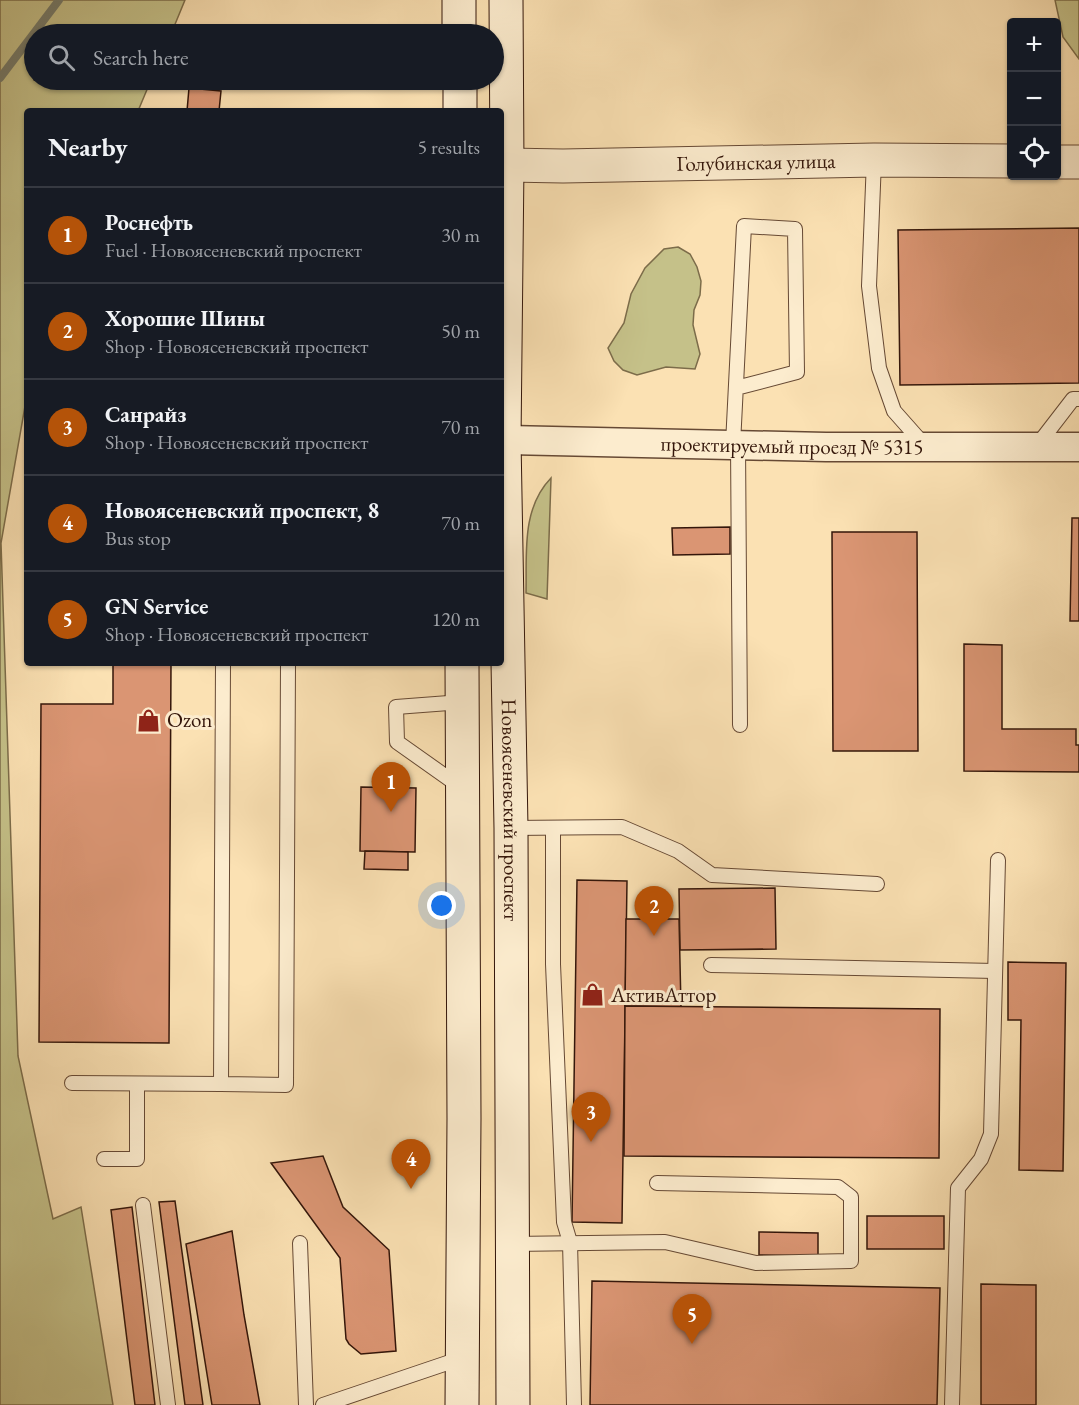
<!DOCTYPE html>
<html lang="en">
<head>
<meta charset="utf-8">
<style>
  :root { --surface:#171b24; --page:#242831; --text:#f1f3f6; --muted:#9ea1a6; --line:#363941; --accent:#b45309 }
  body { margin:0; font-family:"EB Garamond",serif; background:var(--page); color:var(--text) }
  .controls { position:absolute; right:18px; top:18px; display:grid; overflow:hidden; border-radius:6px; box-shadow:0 2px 4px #0004 }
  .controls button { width:54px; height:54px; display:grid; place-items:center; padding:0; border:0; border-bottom:2px solid var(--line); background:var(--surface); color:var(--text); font:30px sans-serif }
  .you { position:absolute; left:442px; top:906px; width:21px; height:21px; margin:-15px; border:4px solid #fff; border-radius:50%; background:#1a73e8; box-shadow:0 0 0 9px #1a73e833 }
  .badge { display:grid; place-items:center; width:39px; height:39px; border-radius:50%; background:var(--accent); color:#fff; font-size:20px; font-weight:700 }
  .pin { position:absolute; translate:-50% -50px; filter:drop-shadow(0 2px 3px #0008) }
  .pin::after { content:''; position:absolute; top:32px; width:21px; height:18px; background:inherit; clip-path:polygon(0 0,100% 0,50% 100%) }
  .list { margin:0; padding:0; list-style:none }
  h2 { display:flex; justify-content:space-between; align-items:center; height:78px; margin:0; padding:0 24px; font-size:26px }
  h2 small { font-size:20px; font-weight:400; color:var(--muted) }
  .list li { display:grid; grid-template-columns:39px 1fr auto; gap:18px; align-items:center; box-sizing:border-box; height:96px; padding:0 24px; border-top:2px solid var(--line) }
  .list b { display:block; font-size:22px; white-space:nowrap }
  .list p { margin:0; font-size:20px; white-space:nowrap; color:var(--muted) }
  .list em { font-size:20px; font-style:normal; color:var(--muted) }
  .icon { flex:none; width:33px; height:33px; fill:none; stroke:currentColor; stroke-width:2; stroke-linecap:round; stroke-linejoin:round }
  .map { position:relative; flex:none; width:1079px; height:1405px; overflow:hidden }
  .search { position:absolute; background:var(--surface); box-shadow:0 2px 4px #0004; left:24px; top:24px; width:480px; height:66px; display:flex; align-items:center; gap:15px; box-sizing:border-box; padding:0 21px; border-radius:33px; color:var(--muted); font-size:22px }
  .panel { position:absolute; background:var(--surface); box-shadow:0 2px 4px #0004; left:24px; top:108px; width:480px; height:558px; border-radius:6px }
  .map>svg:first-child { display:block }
</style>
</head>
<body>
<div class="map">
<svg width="1079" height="1405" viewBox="0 0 1079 1405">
  <rect width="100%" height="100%" fill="#fbe1b3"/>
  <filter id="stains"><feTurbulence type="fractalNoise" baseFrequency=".00333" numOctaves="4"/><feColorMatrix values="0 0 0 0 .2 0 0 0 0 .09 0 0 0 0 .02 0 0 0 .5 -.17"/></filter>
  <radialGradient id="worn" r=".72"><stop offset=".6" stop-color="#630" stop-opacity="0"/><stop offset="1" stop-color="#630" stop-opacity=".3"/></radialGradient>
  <g fill="#c5c189" stroke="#7c6c4a" stroke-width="1.5">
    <polygon points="0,0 185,0 171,34 34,34 34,80 151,80 138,111 27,111 27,395 1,543 18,1056 53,1219 81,1207 113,1405 0,1405"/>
    <polygon points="1055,0 1079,0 1079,59 1063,37"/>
    <polygon points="678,247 690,254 697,267 701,281 700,295 694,310 693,325 700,354 695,369 666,367 637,375 623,370 614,361 608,348 624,323 631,294 645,268 664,249"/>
    <path d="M551 478 547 599 526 593C527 554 521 509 551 478Z"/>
  </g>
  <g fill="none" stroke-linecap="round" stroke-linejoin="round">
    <polyline stroke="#747b6b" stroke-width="8" points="0,78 59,0"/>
  </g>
  <g fill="#da9573" stroke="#34160a" stroke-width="1.5">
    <polygon points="189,88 221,91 219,111 187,111"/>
    <polygon points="1079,228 1079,383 900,385 898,230"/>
    <polygon points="1072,518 1079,518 1079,621 1070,621"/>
    <polygon points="730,527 730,554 673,555 672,528"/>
    <polygon points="832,532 917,532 918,751 833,751"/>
    <polygon points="964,644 1002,645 1002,729 1076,729 1076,745 1079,745 1079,772 964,771"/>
    <polygon points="113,663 171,663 169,1043 39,1042 41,704 113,704"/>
    <polygon points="361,787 416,788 415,852 360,851"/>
    <polygon points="365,851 408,852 408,870 364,869"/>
    <polygon points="577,880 627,881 622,1223 572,1222"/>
    <polygon points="775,888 776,949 680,950 679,889"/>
    <polygon points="626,919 679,919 681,1007 625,1006"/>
    <polygon points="1008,962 1066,963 1063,1171 1019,1170 1021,1020 1008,1020"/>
    <polygon points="625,1006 940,1009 939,1158 624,1156"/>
    <polygon points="323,1156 343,1207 389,1250 396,1351 361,1354 349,1344 346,1339 340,1258 271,1163"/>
    <polygon points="175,1201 203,1405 185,1405 159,1202"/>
    <polygon points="132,1207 155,1405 135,1405 111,1210"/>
    <rect x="867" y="1216" width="77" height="33"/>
    <polygon points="232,1231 244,1315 260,1405 212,1405 186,1244"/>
    <polygon points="759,1232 818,1233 818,1256 759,1255"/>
    <polygon points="592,1281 940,1288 937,1405 590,1405"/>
    <polygon points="981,1284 1036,1285 1036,1405 981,1405"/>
  </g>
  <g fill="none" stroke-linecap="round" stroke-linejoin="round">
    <defs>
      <g id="service">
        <polyline points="874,160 869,286 879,368 894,411 925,446"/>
        <polyline points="733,444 744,226 795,229 797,372 736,388"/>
        <polyline points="738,444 740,725"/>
        <polyline points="1036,447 1073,399 1079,399"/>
        <polyline points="223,663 221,1084 286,1085 288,663"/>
        <polyline points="462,788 397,742 396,707 462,702"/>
        <polyline points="511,828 622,827 678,851 712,875 877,884"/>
        <polyline points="553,828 553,964 564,1222 570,1242 574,1405"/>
        <polyline points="711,965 995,971"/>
        <polyline points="72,1083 221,1084"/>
        <polyline points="104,1159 137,1159 137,1084"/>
        <polyline points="143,1205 168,1405"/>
        <polyline points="300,1243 306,1405"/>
        <polyline points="511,1244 665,1242 756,1263 851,1261 851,1197 838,1187 657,1183"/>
        <polyline points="323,1405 462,1358"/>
        <polyline points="952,1405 958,1188 981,1159 991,1134 998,860"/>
      </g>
      <g id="minor">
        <path id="s1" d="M504 440 826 447H1079"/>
      </g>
      <g id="tertiary">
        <polyline points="1056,162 1079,162"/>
        <path id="s2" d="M501 165 563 166 874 160 1012 161"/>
      </g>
      <g id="secondary">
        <polyline points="459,0 459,34"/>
        <path id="s3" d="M506 0 507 165 504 440 511 828 513 1405"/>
        <polyline points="460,80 460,111"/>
        <polyline points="462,663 464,1118 462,1405"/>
      </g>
    </defs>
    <use href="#service" stroke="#664934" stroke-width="16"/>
    <use href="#minor" stroke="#664934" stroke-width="31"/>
    <use href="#tertiary" stroke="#664934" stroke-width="35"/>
    <use href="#secondary" stroke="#34160a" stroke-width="35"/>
    <use href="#service" stroke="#fcecce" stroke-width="14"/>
    <use href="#minor" stroke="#fcecce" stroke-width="28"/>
    <use href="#tertiary" stroke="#fcecce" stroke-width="33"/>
    <use href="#secondary" stroke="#fcecce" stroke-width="33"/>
  </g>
  <defs>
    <symbol id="shop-bare" viewBox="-9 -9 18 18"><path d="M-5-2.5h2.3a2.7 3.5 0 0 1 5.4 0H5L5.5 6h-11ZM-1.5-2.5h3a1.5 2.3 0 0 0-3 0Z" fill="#8f2418" stroke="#fcecce" stroke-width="2.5" paint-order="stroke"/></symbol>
  </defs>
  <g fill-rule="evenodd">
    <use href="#shop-bare" x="132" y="704" width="33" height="33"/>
    <use href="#shop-bare" x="576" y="978" width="33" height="33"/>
  </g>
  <g text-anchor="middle" stroke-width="6" stroke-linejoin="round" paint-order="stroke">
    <g font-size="21" fill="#34160a" stroke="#fcecce">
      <text dy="7" stroke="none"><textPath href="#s2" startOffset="255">Голубинская улица</textPath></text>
      <text dy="7" stroke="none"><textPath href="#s1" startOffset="288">проектируемый проезд № 5315</textPath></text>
      <text dy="7" stroke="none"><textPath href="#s3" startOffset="810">Новоясеневский проспект</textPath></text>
    </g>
    <g font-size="21" fill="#34160a" stroke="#fcecce" text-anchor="start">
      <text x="167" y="727">Ozon</text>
      <text x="611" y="1002">АктивАттор</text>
    </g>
  </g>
  <rect width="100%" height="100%" filter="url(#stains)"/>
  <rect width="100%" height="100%" fill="url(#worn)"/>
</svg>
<div class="controls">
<button>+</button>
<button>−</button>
<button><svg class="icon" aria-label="locate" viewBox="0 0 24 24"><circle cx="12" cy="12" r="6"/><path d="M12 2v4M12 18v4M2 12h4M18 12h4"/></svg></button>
</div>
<div class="you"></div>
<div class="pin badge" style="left:391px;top:812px">1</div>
<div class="pin badge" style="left:654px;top:936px">2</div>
<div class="pin badge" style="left:591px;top:1142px">3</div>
<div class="pin badge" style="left:411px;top:1189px">4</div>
<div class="pin badge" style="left:692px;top:1344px">5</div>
<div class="search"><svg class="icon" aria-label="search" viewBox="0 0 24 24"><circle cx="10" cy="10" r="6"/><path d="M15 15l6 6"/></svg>Search here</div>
<section class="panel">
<h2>Nearby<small>5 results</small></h2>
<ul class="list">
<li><span class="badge">1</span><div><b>Роснефть</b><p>Fuel · Новоясеневский проспект</p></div><em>30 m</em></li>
<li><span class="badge">2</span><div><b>Хорошие Шины</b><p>Shop · Новоясеневский проспект</p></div><em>50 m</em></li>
<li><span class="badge">3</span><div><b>Санрайз</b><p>Shop · Новоясеневский проспект</p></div><em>70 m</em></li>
<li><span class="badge">4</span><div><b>Новоясеневский проспект, 8</b><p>Bus stop</p></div><em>70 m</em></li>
<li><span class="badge">5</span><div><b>GN Service</b><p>Shop · Новоясеневский проспект</p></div><em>120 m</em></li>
</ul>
</section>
</div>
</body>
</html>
